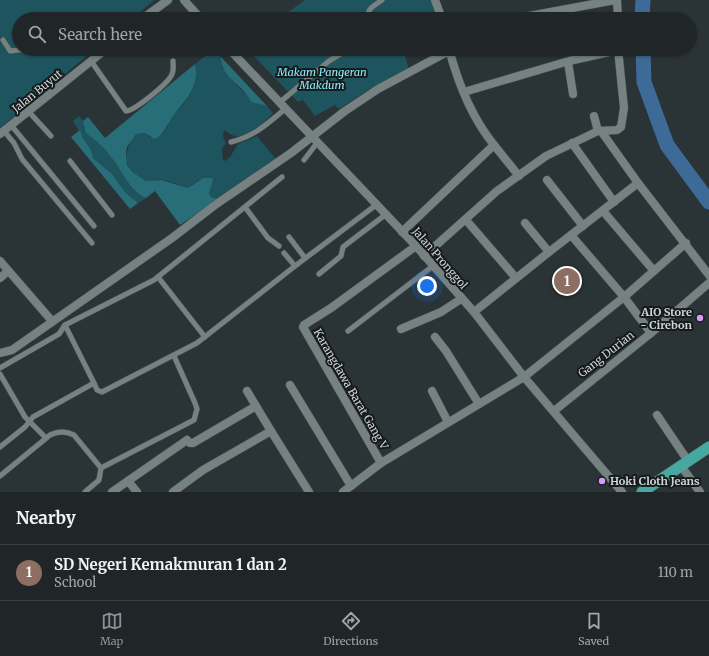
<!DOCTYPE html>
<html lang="en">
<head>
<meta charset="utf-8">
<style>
  :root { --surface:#202628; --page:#282e30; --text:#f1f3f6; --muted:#a2a5a8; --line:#3d4345; --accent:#8c9099 }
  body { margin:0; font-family:Merriweather,serif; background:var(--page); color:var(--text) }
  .you { position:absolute; left:427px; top:286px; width:14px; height:14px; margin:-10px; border:3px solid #fff; border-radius:50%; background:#1a73e8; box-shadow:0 0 0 6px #1a73e833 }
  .badge { display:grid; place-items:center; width:26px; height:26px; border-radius:50%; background:var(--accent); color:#fff; font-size:13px; font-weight:700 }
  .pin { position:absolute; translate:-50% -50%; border:2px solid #fff; box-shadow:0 1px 4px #0006 }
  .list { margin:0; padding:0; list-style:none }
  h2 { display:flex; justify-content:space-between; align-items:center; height:52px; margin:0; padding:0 16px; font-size:17px }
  h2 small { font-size:13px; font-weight:400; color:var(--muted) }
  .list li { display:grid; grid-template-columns:26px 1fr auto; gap:12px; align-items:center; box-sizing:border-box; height:56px; padding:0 16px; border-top:1px solid var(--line) }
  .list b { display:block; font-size:15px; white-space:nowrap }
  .list p { margin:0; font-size:13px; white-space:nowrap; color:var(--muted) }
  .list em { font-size:13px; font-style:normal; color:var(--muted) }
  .icon { flex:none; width:22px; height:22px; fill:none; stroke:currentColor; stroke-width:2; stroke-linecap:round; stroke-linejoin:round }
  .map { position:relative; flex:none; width:709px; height:492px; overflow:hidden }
  .search { position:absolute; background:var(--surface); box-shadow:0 1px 3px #0004; left:12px; right:12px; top:12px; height:44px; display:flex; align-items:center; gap:10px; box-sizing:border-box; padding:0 14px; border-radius:22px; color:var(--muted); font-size:15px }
  .sheet { height:108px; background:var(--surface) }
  nav { display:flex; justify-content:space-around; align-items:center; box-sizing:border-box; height:56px; border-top:1px solid var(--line); background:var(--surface); font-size:11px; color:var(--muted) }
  nav a { display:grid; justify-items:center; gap:2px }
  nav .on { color:var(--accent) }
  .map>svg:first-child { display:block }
</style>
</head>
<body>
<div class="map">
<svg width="709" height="492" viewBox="0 0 709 492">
  <rect width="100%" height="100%" fill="#2a3335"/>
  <g fill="#1d545d">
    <polygon points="0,0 154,0 132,19 19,19 19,49 95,49 0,128"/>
    <polygon points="305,0 432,0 438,18 268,19 277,14 280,18"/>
    <path d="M214 49 221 57 222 67 239 88 248 96 251 102 267 106 273 113C265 121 249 140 235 136 231 135 228 132 224 130L223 136 226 143 222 149 223 160 225 161 230 157 238 144 257 136 276 159 218 199 211 197 209 193 213 181 199 180 188 188C179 185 171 181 162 180 157 179 151 182 146 181 122 176 122 150 136 134L145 133 151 138C154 136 160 135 163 133 166 130 168 123 171 119 184 102 201 88 195 64Z"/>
    <polygon points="247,49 409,49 404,52 409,70 369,89 339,109 335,105 315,116 303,100 298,102"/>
    <path d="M79 116 83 121 86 133C95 140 104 147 111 157 123 171 128 190 146 198L138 203 125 192 112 174 93 158 91 150 73 121Z"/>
  </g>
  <g fill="#286e78">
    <path d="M221 57 267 106 251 102C245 86 220 77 221 57Z"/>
    <path d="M195 64C201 89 182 102 170 121 165 128 163 136 154 139L145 133 136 134 127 147 126 152 127 165 132 172 146 181 162 180 188 188 203 178H212L213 181 209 193 211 197 218 199 180 225 155 191 146 198C128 190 123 171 111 157 104 147 95 140 86 133L83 121 88 117 105 138Z"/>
    <polygon points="80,130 82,136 91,150 93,158 112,174 125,192 138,203 130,209 71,137"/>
  </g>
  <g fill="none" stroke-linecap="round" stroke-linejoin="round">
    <g stroke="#3e6a97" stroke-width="15">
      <polyline points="642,19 643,0"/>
      <polyline points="643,49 644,82 667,145 709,202"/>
    </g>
    <defs>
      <g id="service">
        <path d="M367 19C368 7 373 7 382 0"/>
        <polyline points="3,40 10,51 28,49"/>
        <path d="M91 61 126 111C134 111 169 83 172 74 174 70 173 65 173 61"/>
        <polyline points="279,103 329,61 349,49"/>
        <polyline points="29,112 51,136"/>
        <polyline points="11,125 94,226"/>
        <polyline points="4,131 14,143 22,159 92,243"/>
        <path d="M231 142C255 136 267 124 285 109"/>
        <polyline points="304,160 317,143"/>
        <polyline points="70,161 112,215"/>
        <polyline points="245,207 268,238 279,246"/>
        <polyline points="289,237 305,258"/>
        <polyline points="284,253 295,266"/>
        <polyline points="319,274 341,256 343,247 385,215"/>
        <polyline points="158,277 205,337"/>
        <polyline points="65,325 94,383"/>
        <polyline points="348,331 433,266"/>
        <polyline points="0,368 59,334 65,325 154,280 282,177"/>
        <polyline points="0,374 25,417 46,438"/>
        <polyline points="0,447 25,427 33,417 94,383 97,390 102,392 197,343 295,266 376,205"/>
        <polyline points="101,468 194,420 197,409 195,403 174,356"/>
        <path d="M0 476 50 435C58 431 66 431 74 435L101 468 99 480 85 492"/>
      </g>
      <g id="minor">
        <polyline points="184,0 201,19"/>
        <polyline points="435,0 442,19"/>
        <polyline points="617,0 618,19"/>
        <polyline points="513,19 615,0"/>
        <polyline points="229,49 416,246 474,312 524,377 622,492"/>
        <polyline points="568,62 573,94"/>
        <polyline points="464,92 569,61 618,50"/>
        <polyline points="594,116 598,131"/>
        <polyline points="601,131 638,183 709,275"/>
        <polyline points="572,143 614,202"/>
        <polyline points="494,145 519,176"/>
        <polyline points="547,180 583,226"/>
        <polyline points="603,211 654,271"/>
        <polyline points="466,220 516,278"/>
        <polyline points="525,223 549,252"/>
        <path d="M402 232 494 145C472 118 458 83 449 49"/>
        <polyline points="571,235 624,297 651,333"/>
        <polyline points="424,256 497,191 546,156 598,131 617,130 621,127 624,108 618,49"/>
        <polyline points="0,261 52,321"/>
        <polyline points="0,278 8,271"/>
        <polyline points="474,312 549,252 638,183"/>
        <polyline points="401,329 441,312 461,299"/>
        <polyline points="435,337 446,351 479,404"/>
        <polyline points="0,353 12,350 172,238 215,205 291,153 345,111 378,89 449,51"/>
        <polyline points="290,385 351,486"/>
        <polyline points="432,391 448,422"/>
        <polyline points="554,411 651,333 709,283"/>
        <polyline points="657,415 688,461"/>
        <polyline points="271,431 309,492"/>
        <polyline points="381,463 303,327 304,325 331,308 416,246"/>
        <polyline points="681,466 700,492"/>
        <polyline points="128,481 137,492"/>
        <polyline points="112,492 187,440 190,443 193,443 256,406"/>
        <polyline points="173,492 203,470 271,431 247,391"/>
        <polyline points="343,492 381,463 524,377 624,297 686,243"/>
      </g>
      <g id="tertiary">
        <polyline points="142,19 168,0"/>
        <polyline points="0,134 106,49"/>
      </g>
      <polyline id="trunk" points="642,492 709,447"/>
    </defs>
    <use href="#service" stroke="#474f50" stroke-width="6"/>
    <use href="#minor" stroke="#474f50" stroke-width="9"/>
    <use href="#tertiary" stroke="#474f50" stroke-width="9"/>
    <use href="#trunk" stroke="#474f50" stroke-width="12"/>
    <use href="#service" stroke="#768182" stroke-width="5"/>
    <use href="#minor" stroke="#768182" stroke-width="8"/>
    <use href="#tertiary" stroke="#768182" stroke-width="8"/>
    <use href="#trunk" stroke="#46a8a1" stroke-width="11"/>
  </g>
  <g fill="#d89af8" stroke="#161a1b" stroke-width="1.5">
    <circle cx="700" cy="318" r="4"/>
    <circle cx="602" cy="481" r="4"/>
  </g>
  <g text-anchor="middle" stroke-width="4" stroke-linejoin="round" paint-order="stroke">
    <g font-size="11" font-style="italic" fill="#8cedfd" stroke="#161a1b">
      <text x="322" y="76">Makam Pangeran<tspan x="322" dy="13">Makdum</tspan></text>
    </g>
    <g font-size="11" fill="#ced4d5" stroke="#161a1b">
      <text transform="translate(37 91) rotate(-39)" y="4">Jalan Buyut</text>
      <text transform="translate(440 258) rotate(49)" y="4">Jalan Pronggol</text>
      <text transform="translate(606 354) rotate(-38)" y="4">Gang Durian</text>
      <text transform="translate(351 389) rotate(60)" y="4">Karangdawa Barat Gang V</text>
    </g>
    <g font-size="11" font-weight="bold" fill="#ced4d5" stroke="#161a1b" text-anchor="end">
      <text x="692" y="316">AIO Store<tspan x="692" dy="13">- Cirebon</tspan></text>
      <text x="610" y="485" text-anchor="start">Hoki Cloth Jeans</text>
    </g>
  </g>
</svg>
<div class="you"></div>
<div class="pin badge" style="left:567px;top:281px;background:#8d6e63">1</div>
<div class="search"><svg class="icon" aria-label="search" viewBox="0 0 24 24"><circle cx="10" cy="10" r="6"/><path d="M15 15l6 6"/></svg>Search here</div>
</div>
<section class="sheet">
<h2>Nearby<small></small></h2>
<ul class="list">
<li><span class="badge" style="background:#8d6e63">1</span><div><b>SD Negeri Kemakmuran 1 dan 2</b><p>School</p></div><em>110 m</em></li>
</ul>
</section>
<nav>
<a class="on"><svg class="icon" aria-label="map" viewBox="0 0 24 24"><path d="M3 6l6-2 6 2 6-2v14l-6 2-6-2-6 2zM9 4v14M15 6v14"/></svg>Map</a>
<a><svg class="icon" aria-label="directions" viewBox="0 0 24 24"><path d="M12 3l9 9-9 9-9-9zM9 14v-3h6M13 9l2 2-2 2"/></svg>Directions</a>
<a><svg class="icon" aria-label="saved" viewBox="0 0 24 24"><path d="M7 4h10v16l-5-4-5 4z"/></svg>Saved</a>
</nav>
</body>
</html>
